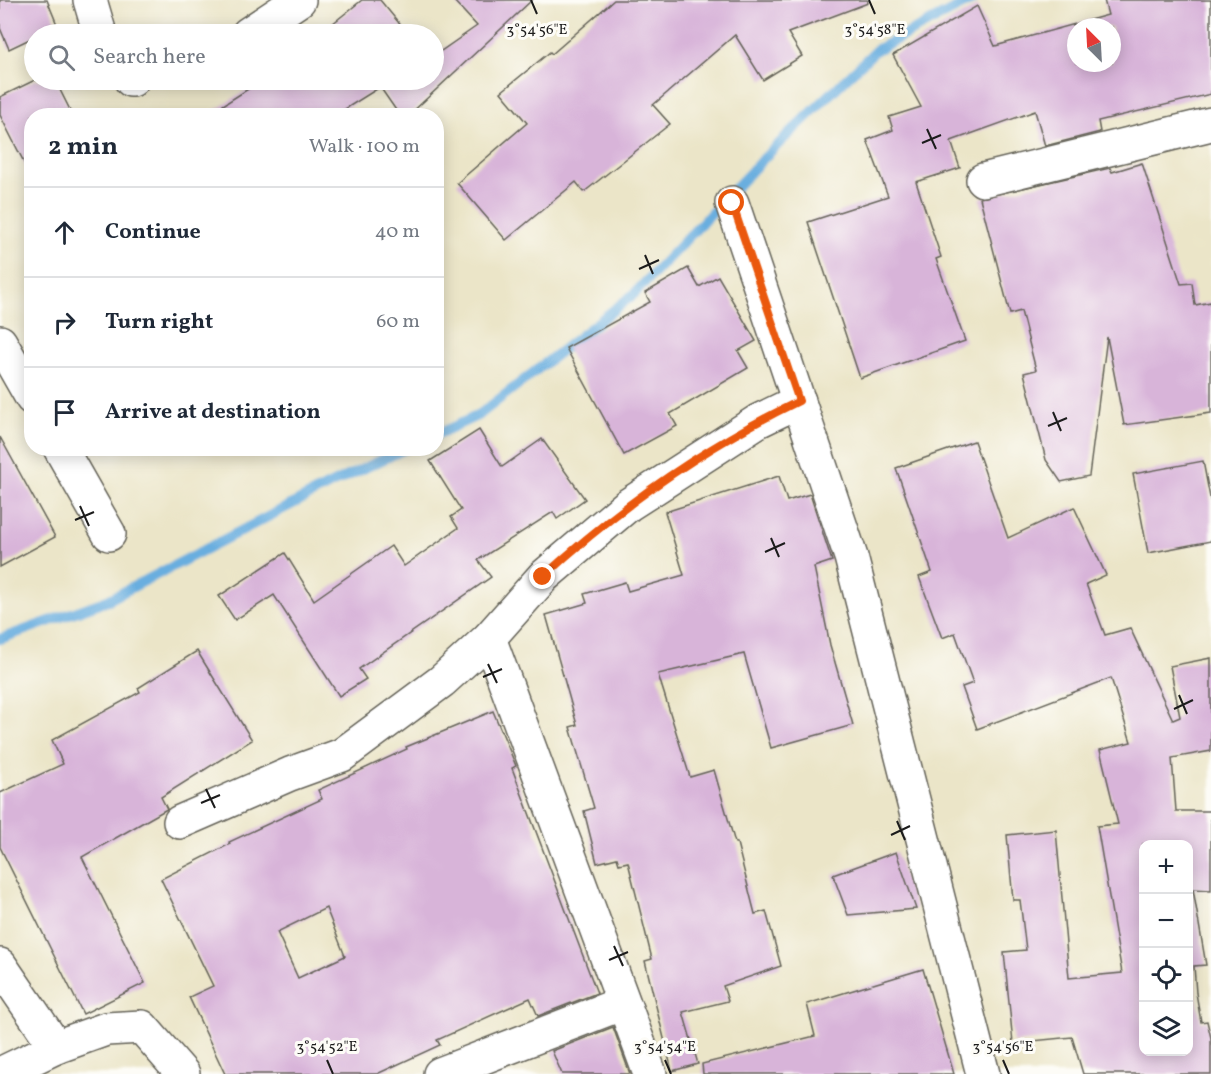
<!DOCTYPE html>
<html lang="en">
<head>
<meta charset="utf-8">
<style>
  :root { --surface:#fff; --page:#f6f6f7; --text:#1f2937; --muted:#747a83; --line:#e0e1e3 }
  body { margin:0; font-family:Vollkorn,serif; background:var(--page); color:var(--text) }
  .controls { position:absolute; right:18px; bottom:18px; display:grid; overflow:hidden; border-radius:12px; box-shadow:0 3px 15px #0003 }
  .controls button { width:54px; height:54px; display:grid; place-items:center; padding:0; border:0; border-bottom:2px solid var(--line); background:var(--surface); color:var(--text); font:30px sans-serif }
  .compass { position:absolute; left:1067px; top:18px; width:54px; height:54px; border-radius:50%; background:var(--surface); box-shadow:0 3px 15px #0003; rotate:336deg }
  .stop { position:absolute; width:18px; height:18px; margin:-14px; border:4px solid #ea580c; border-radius:50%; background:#fff }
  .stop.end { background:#ea580c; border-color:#fff; box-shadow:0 2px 6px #0008 }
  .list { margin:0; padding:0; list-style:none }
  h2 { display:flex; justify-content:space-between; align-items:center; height:78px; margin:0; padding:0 24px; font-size:26px }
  h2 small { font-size:20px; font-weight:400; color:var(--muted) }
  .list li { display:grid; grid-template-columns:39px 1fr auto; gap:18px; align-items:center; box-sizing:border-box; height:90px; padding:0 24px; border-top:2px solid var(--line) }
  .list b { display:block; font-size:22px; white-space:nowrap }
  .list em { font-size:20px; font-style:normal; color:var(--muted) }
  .icon { flex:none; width:33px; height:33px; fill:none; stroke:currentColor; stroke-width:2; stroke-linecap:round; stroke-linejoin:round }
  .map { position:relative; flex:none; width:1211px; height:1074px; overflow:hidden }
  .search { position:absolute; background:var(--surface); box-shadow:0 3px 15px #0003; left:24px; top:24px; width:420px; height:66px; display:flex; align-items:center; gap:15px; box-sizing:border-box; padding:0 21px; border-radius:33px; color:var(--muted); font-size:22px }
  .panel { position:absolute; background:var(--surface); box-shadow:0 3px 15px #0003; left:24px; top:108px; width:420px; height:348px; border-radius:24px }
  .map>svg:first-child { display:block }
</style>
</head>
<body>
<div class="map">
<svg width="1211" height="1074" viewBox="0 0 1211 1074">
  <rect width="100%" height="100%" fill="#fdfcf7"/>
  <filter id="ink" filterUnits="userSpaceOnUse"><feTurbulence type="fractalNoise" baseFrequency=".0167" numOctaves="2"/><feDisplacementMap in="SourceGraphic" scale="12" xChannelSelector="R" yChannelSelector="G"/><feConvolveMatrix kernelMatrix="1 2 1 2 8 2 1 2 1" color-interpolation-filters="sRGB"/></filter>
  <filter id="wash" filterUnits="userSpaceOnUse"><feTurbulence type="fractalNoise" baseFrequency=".008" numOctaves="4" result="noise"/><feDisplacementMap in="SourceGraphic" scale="24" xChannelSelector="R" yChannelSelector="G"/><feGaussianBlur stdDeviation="1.35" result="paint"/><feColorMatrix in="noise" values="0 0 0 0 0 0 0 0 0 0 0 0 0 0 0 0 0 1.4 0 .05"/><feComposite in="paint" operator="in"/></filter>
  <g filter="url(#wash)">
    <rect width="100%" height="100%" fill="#ebe5c8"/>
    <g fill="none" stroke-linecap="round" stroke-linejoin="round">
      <g stroke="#69aedf" stroke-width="10">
        <polyline points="436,435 479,415 634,294 763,159 876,50 972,0"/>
        <polyline points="0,639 108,600 331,484 407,448"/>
      </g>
    </g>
    <g id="blocks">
      <g fill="#d8b4d9" fill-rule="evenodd">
        <polygon points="0,0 47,0 58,27 34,34 34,37 9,49 0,28"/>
        <polygon points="362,0 380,0 408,34 332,34 327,28"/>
        <polygon points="453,0 532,0 408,116 400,116 380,87 334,116 206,116 262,80 434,80 434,56 477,26"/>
        <polygon points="614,0 868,0 868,3 788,33 802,56 763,80 735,35 653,105 670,124 584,192 576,182 506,240 457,183 527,123 501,92 550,52 552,54"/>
        <path d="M1104 0H1211V94L1098 121 1100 132 1045 146 1035 111 951 141 960 168 916 182 941 257 936 259 965 341 860 378 808 222 888 196 867 140 893 130 889 117 921 107 893 55 977 6 995 46 1108 15ZM1076 27H1112V63H1076Z"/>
        <polygon points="35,80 55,80 73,116 32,116 32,178 0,115 0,97"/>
        <polygon points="1142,163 1181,284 1192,283 1195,305 1211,302 1211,413 1124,425 1107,337 1089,476 1061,482 1046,460 1024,373 1036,370 1021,311 1010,314 980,198 1110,168 1112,172"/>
        <polygon points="688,268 699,287 718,276 756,341 738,351 748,368 670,414 677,426 624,455 566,348 650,302 645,293"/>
        <polygon points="479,430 502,467 542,439 585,499 557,519 553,512 478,560 491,577 359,669 366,679 339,696 274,595 235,620 219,596 285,553 314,600 391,546 404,566 458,528 451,517 461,510 430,461"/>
        <polygon points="0,437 55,537 0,567"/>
        <path d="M974 441 1008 538 1074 507 1106 575 1086 584 1105 635 1130 628 1173 720 1180 717 1170 666 1211 658V751L1172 758 1176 811H1211V890L1193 889 1206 965 1194 966 1196 993 1201 1022 1207 1021 1211 1038V1074H1083L1072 1037 1013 1043 1004 952 1026 950 1020 900H1013L1007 835 1056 830 1069 978 1122 973 1097 826 1118 824 1100 750 1131 742 1111 678 977 729 962 687 973 683 955 633 942 638 919 577 932 572 896 468ZM1143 844H1188V1052H1143Z"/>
        <polygon points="1203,461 1211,503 1211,541 1148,553 1133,474"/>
        <polygon points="779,476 787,501 810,494 832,561 814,567 830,645 853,725 771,748 744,654 658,674 690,777 714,770 735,843 737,843 755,914 766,911 781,966 723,986 728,1001 683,1012 698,1064 672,1071 645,961 652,959 628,862 619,864 617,858 597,863 584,811 594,808 570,727 577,725 546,615 587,603 584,594 625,582 628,591 684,575 665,512"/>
        <polygon points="197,651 252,740 161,797 167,809 165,810 82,857 145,983 83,1014 0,847 0,793 63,764 52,740 140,692 138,688"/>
        <path d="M493 711 516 766 512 768 597 993 538 1016 530 998 437 1040 440 1045 377 1074H225L189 997 213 986 161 879 230 844 229 842 322 799 318 790 407 749 406 747ZM326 908 345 956 298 978 277 932Z"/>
        <polygon points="896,852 916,909 848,915 833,875"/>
        <polygon points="923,969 954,1074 703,1074 702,1064 815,1036 807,1004"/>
        <polygon points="613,1027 630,1074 562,1074 552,1051"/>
      </g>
    </g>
  </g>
  <g filter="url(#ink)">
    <use href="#blocks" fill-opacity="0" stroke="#646258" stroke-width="1.5"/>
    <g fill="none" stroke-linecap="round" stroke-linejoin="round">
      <defs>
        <g id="minor">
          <polyline points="90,0 100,34"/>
          <polyline points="248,34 299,0"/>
          <polyline points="131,80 132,80"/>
          <polyline points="983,180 1211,124"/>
          <polyline points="732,203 851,557 983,1074"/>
          <polyline points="0,342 32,398"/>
          <polyline points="60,448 109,534"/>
          <polyline points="489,638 650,1074"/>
          <polyline points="180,822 290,774 342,755 442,681 489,638 543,577 628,505 758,421 799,401"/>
          <polyline points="0,965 56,1047"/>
          <polyline points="0,1074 56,1047 106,1029 142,1027 183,1074"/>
          <polyline points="440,1074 623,1003"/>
        </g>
      </defs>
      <use href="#minor" stroke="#646258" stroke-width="36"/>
      <use href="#minor" stroke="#fff" stroke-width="33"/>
    </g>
  </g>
  <g fill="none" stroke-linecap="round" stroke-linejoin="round" filter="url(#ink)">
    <path stroke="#ea580c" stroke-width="8" d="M543 577C619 507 706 446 799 401L732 203"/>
  </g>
  <path fill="none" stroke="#1c1c1c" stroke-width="2" d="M531 0 537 14M869 0 875 14M927 129 936 149M922 143 941 135M645 255 653 274M639 269 659 260M1053 412 1061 431M1048 426 1067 418M80 506 89 526M75 520 94 512M771 538 779 557M765 552 785 543M488 664 497 683M483 677 502 669M1179 695 1187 714M1174 709 1193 700M206 789 215 808M201 803 220 795M897 821 905 840M891 835 910 826M614 946 623 966M609 960 628 952M327 1060 333 1074M665 1060 671 1074M1003 1060 1009 1074"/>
  <g font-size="15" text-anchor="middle" fill="#1c1c1c" stroke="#fdfcf7" stroke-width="6" stroke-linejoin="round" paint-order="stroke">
    <text x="537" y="34">3°54'56"E</text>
    <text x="875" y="34">3°54'58"E</text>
    <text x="327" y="1051">3°54'52"E</text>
    <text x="665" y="1051">3°54'54"E</text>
    <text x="1003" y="1051">3°54'56"E</text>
  </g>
</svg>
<div class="controls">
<button>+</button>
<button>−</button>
<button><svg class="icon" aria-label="locate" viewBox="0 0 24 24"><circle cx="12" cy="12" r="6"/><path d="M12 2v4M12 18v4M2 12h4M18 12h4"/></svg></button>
<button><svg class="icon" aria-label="layers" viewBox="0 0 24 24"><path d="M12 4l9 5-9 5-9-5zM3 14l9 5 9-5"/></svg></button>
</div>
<svg class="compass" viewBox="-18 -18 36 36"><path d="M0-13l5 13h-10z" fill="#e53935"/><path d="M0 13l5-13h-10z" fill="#747a83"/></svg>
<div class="stop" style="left:732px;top:203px"></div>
<div class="stop end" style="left:543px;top:577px"></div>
<div class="search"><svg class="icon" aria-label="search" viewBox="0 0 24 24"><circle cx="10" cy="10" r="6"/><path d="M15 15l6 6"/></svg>Search here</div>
<section class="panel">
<h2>2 min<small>Walk · 100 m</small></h2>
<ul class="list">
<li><svg class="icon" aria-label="ahead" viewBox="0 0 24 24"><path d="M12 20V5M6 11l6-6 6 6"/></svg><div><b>Continue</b></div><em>40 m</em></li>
<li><svg class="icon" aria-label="right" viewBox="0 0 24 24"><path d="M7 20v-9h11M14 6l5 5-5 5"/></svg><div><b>Turn right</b></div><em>60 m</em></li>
<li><svg class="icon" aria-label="arrive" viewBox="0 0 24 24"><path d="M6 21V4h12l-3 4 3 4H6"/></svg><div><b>Arrive at destination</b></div></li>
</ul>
</section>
</div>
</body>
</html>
